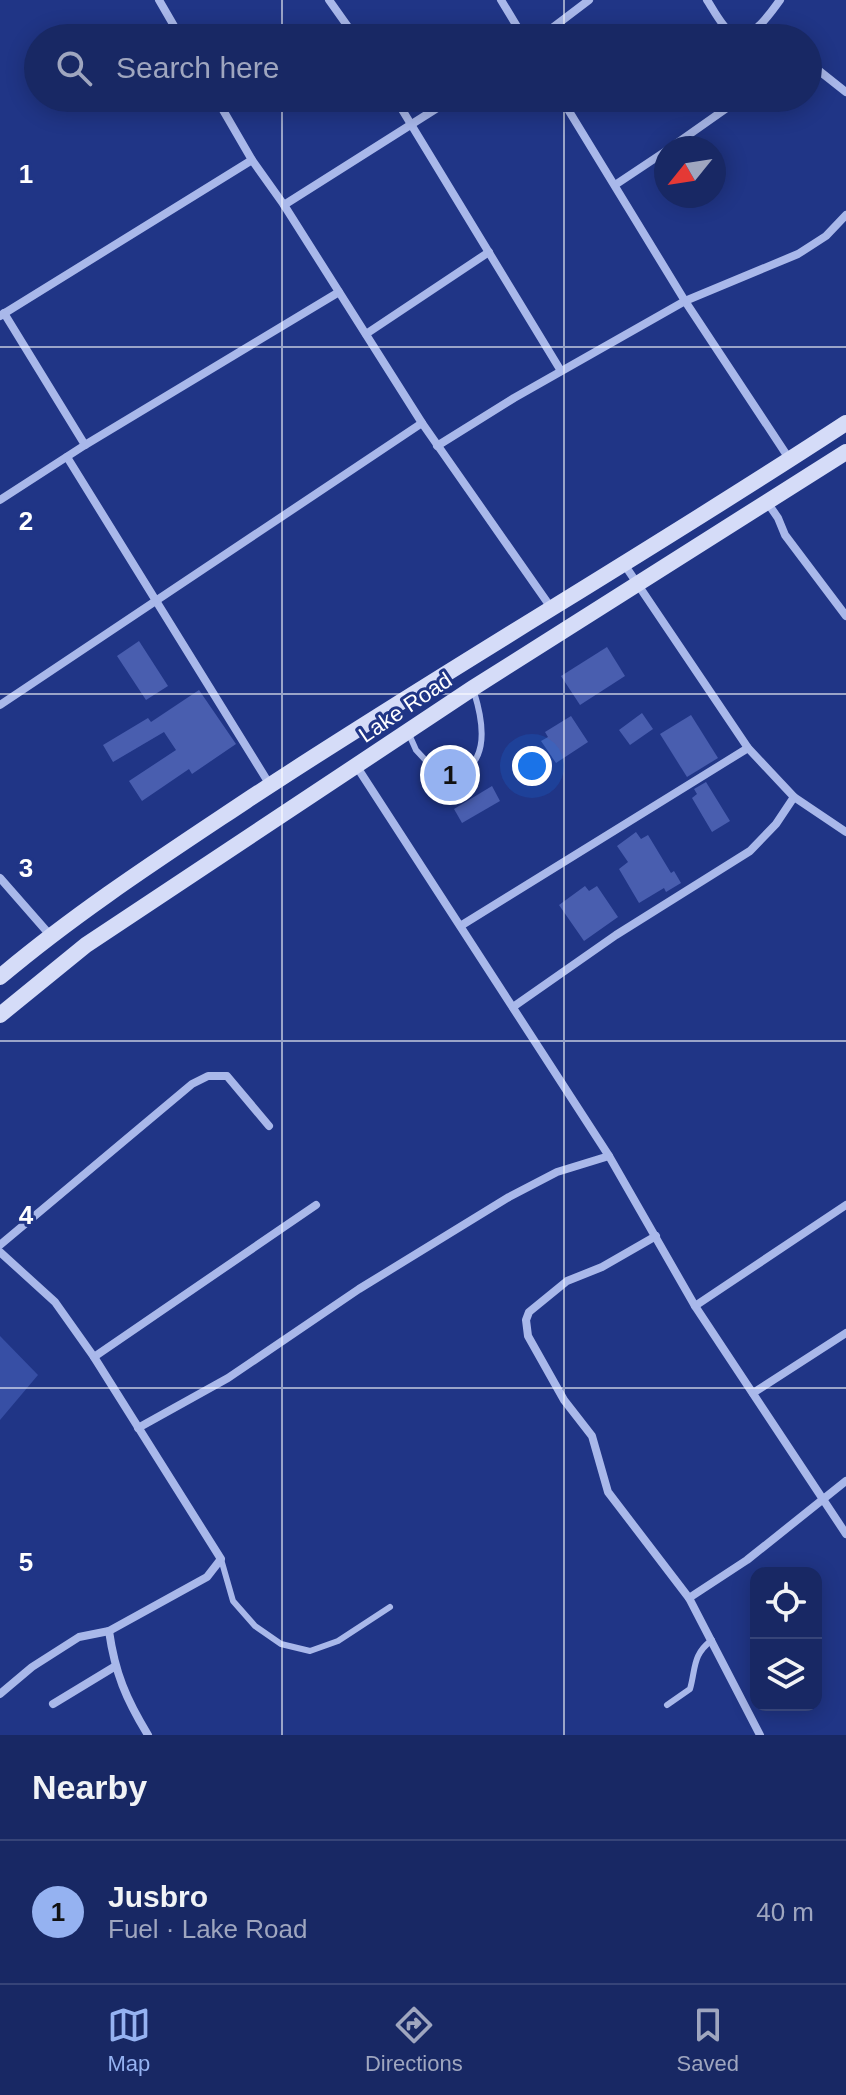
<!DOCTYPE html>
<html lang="en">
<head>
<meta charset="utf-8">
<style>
  :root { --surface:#182864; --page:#25346d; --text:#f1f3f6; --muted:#9fa6bf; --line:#364478; --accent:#95b2f1 }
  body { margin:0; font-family:Helvetica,sans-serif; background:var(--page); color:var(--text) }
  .controls { position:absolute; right:24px; bottom:24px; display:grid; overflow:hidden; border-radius:16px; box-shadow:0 4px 20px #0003 }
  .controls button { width:72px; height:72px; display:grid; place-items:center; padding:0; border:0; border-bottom:2px solid var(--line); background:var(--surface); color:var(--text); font:40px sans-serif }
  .compass { position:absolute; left:654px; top:136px; width:72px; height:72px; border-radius:50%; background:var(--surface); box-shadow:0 4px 20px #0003; rotate:240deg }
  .you { position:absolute; left:532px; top:766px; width:28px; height:28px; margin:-20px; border:6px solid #fff; border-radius:50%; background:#1a73e8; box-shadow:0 0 0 12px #1a73e833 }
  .badge { display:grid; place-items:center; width:52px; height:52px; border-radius:50%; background:var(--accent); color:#111; font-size:26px; font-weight:700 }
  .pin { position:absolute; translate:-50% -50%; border:4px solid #fff; box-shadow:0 2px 8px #0006 }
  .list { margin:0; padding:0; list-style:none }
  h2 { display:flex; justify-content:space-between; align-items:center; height:104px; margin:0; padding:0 32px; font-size:34px }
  h2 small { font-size:26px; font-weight:400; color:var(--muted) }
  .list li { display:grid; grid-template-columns:52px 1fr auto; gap:24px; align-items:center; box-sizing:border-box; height:144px; padding:0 32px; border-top:2px solid var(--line) }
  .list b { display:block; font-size:30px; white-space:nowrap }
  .list p { margin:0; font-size:26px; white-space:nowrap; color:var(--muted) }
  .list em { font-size:26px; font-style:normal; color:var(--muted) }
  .icon { flex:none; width:44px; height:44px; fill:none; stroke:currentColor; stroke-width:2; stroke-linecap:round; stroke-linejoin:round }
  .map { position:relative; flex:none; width:846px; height:1735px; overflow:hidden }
  .search { position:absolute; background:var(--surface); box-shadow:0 4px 20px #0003; left:24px; right:24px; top:24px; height:88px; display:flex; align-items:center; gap:20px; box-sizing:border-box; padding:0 28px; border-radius:44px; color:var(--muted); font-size:30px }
  .sheet { height:248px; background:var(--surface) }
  nav { display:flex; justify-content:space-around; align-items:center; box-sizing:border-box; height:112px; border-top:2px solid var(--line); background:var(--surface); font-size:22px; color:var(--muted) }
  nav a { display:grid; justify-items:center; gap:4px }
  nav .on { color:var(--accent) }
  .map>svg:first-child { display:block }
</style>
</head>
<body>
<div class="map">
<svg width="846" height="1735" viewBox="0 0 846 1735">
  <rect width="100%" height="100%" fill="#203586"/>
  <polygon fill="#374fa5" points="0,1336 38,1375 0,1420"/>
  <g fill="#495eaf">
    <polygon points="139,641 168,686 146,700 117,656"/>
    <polygon points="607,647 625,676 580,705 561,676"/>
    <polygon points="199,690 236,744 192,774 189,769 142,801 129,781 176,750 164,732 113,762 103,745 148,718 151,722"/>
    <polygon points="642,713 653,729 630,745 619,730"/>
    <polygon points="691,715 718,758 687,777 660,734"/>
    <polygon points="571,716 588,742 556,763 541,741 548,737 545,732"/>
    <polygon points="706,782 730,821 712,832 692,798 697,794 694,789"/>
    <polygon points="492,786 500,801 462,823 454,809"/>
    <polygon points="636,832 641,839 648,835 671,873 674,871 681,883 666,892 664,888 639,903 619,869 628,862 617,846"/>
    <polygon points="585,886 589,891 597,886 618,917 584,941 559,905"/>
  </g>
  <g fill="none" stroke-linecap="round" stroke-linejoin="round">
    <g stroke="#a9b8ea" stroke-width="6">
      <path d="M408 732 416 750 443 779C491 771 485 727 474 692"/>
      <polyline points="221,1559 233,1601 255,1626 281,1644 310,1651 338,1641 390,1607"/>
      <path d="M667 1705 690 1689C696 1668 692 1655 712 1640"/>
    </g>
    <g stroke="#a9b8ea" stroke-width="8">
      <polyline points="159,0 181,38"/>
      <polyline points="329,0 356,38"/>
      <polyline points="501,0 524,38"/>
      <path d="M707 0C713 9 721 25 730 32 749 47 771 12 780 0"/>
      <polyline points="759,26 776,38"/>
      <polyline points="539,38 589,0"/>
      <polyline points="808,62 846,92"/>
      <polyline points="216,98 252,160 284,205 422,423 552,609"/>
      <polyline points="395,98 561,371"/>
      <polyline points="561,98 685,301 790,460"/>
      <polyline points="670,148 741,98"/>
      <polyline points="615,185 666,151"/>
      <polyline points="284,205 453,98"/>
      <polyline points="4,313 85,445"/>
      <polyline points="0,316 252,160"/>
      <polyline points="366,334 489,252"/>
      <polyline points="437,446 514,398 685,301 798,254 826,236 846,215"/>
      <polyline points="67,457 270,785"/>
      <polyline points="0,500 85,445 339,292"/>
      <polyline points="767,502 778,518 785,535 846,616"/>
      <polyline points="624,564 748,748 794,797 846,832"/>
      <polyline points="0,705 422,423"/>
      <polyline points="357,767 609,1156 695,1306 846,1534"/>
      <polyline points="0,878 50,935"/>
      <polyline points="462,925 748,748"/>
      <polyline points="513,1007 616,935 750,851 776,824 794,797"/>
      <polyline points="656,1236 602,1267 567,1281 529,1312 526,1320 528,1336 564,1400 592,1436 608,1492 689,1598 747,1560 846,1481"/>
      <polyline points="0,1245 192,1084 208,1076 227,1076 269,1126"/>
      <polyline points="0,1252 55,1302 94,1357 221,1559 207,1577 109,1631 79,1637 32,1667 0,1694"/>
      <polyline points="695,1306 846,1205"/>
      <polyline points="94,1357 316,1205"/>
      <polyline points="753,1393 846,1333"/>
      <polyline points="138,1428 228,1378 359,1289 509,1197 557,1172 609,1156"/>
      <polyline points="689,1598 760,1735"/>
      <path d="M109 1631C115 1673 126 1699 148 1735"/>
      <polyline points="53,1704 114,1667"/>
    </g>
    <g stroke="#d5dcf8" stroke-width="16">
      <path d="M0 977C77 912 162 857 246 801 443 671 648 553 846 423"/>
      <polyline points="0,1015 86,945 473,688 846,452"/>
    </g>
  </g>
  <path fill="none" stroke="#fff" stroke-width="2" stroke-opacity="0.55" d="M282 0V38M564 0V38M282 98V1735M564 98V1735M0 347H846M0 694H846M0 1041H846M0 1388H846"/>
  <g text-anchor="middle" stroke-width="6" stroke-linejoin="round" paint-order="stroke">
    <g font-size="22" fill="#fff" stroke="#203586">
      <text transform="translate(405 707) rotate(-34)" y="8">Lake Road</text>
    </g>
  </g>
  <g font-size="26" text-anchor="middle" font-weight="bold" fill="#fff" stroke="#203586" stroke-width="6" stroke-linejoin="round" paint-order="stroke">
    <text x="26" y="183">1</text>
    <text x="26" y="530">2</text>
    <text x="26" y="877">3</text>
    <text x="26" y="1224">4</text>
    <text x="26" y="1571">5</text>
  </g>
</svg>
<div class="controls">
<button><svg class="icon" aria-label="locate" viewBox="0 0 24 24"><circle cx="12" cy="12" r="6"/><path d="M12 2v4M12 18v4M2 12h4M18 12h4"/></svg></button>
<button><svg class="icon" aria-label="layers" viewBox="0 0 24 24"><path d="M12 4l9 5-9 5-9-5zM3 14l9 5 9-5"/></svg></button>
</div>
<svg class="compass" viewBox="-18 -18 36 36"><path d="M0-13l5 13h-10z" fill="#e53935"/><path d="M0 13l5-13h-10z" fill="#9fa6bf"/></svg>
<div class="you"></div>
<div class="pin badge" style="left:450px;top:775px">1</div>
<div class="search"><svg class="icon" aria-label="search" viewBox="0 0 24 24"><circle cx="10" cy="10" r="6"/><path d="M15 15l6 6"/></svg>Search here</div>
</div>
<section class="sheet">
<h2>Nearby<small></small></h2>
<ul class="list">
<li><span class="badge">1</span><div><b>Jusbro</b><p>Fuel · Lake Road</p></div><em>40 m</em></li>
</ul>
</section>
<nav>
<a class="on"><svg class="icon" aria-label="map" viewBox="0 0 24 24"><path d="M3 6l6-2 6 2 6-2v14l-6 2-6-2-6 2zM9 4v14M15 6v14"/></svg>Map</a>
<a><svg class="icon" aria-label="directions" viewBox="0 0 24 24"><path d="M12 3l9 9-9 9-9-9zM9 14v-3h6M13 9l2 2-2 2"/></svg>Directions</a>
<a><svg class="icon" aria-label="saved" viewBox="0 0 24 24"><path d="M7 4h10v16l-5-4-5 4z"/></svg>Saved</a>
</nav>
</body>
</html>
